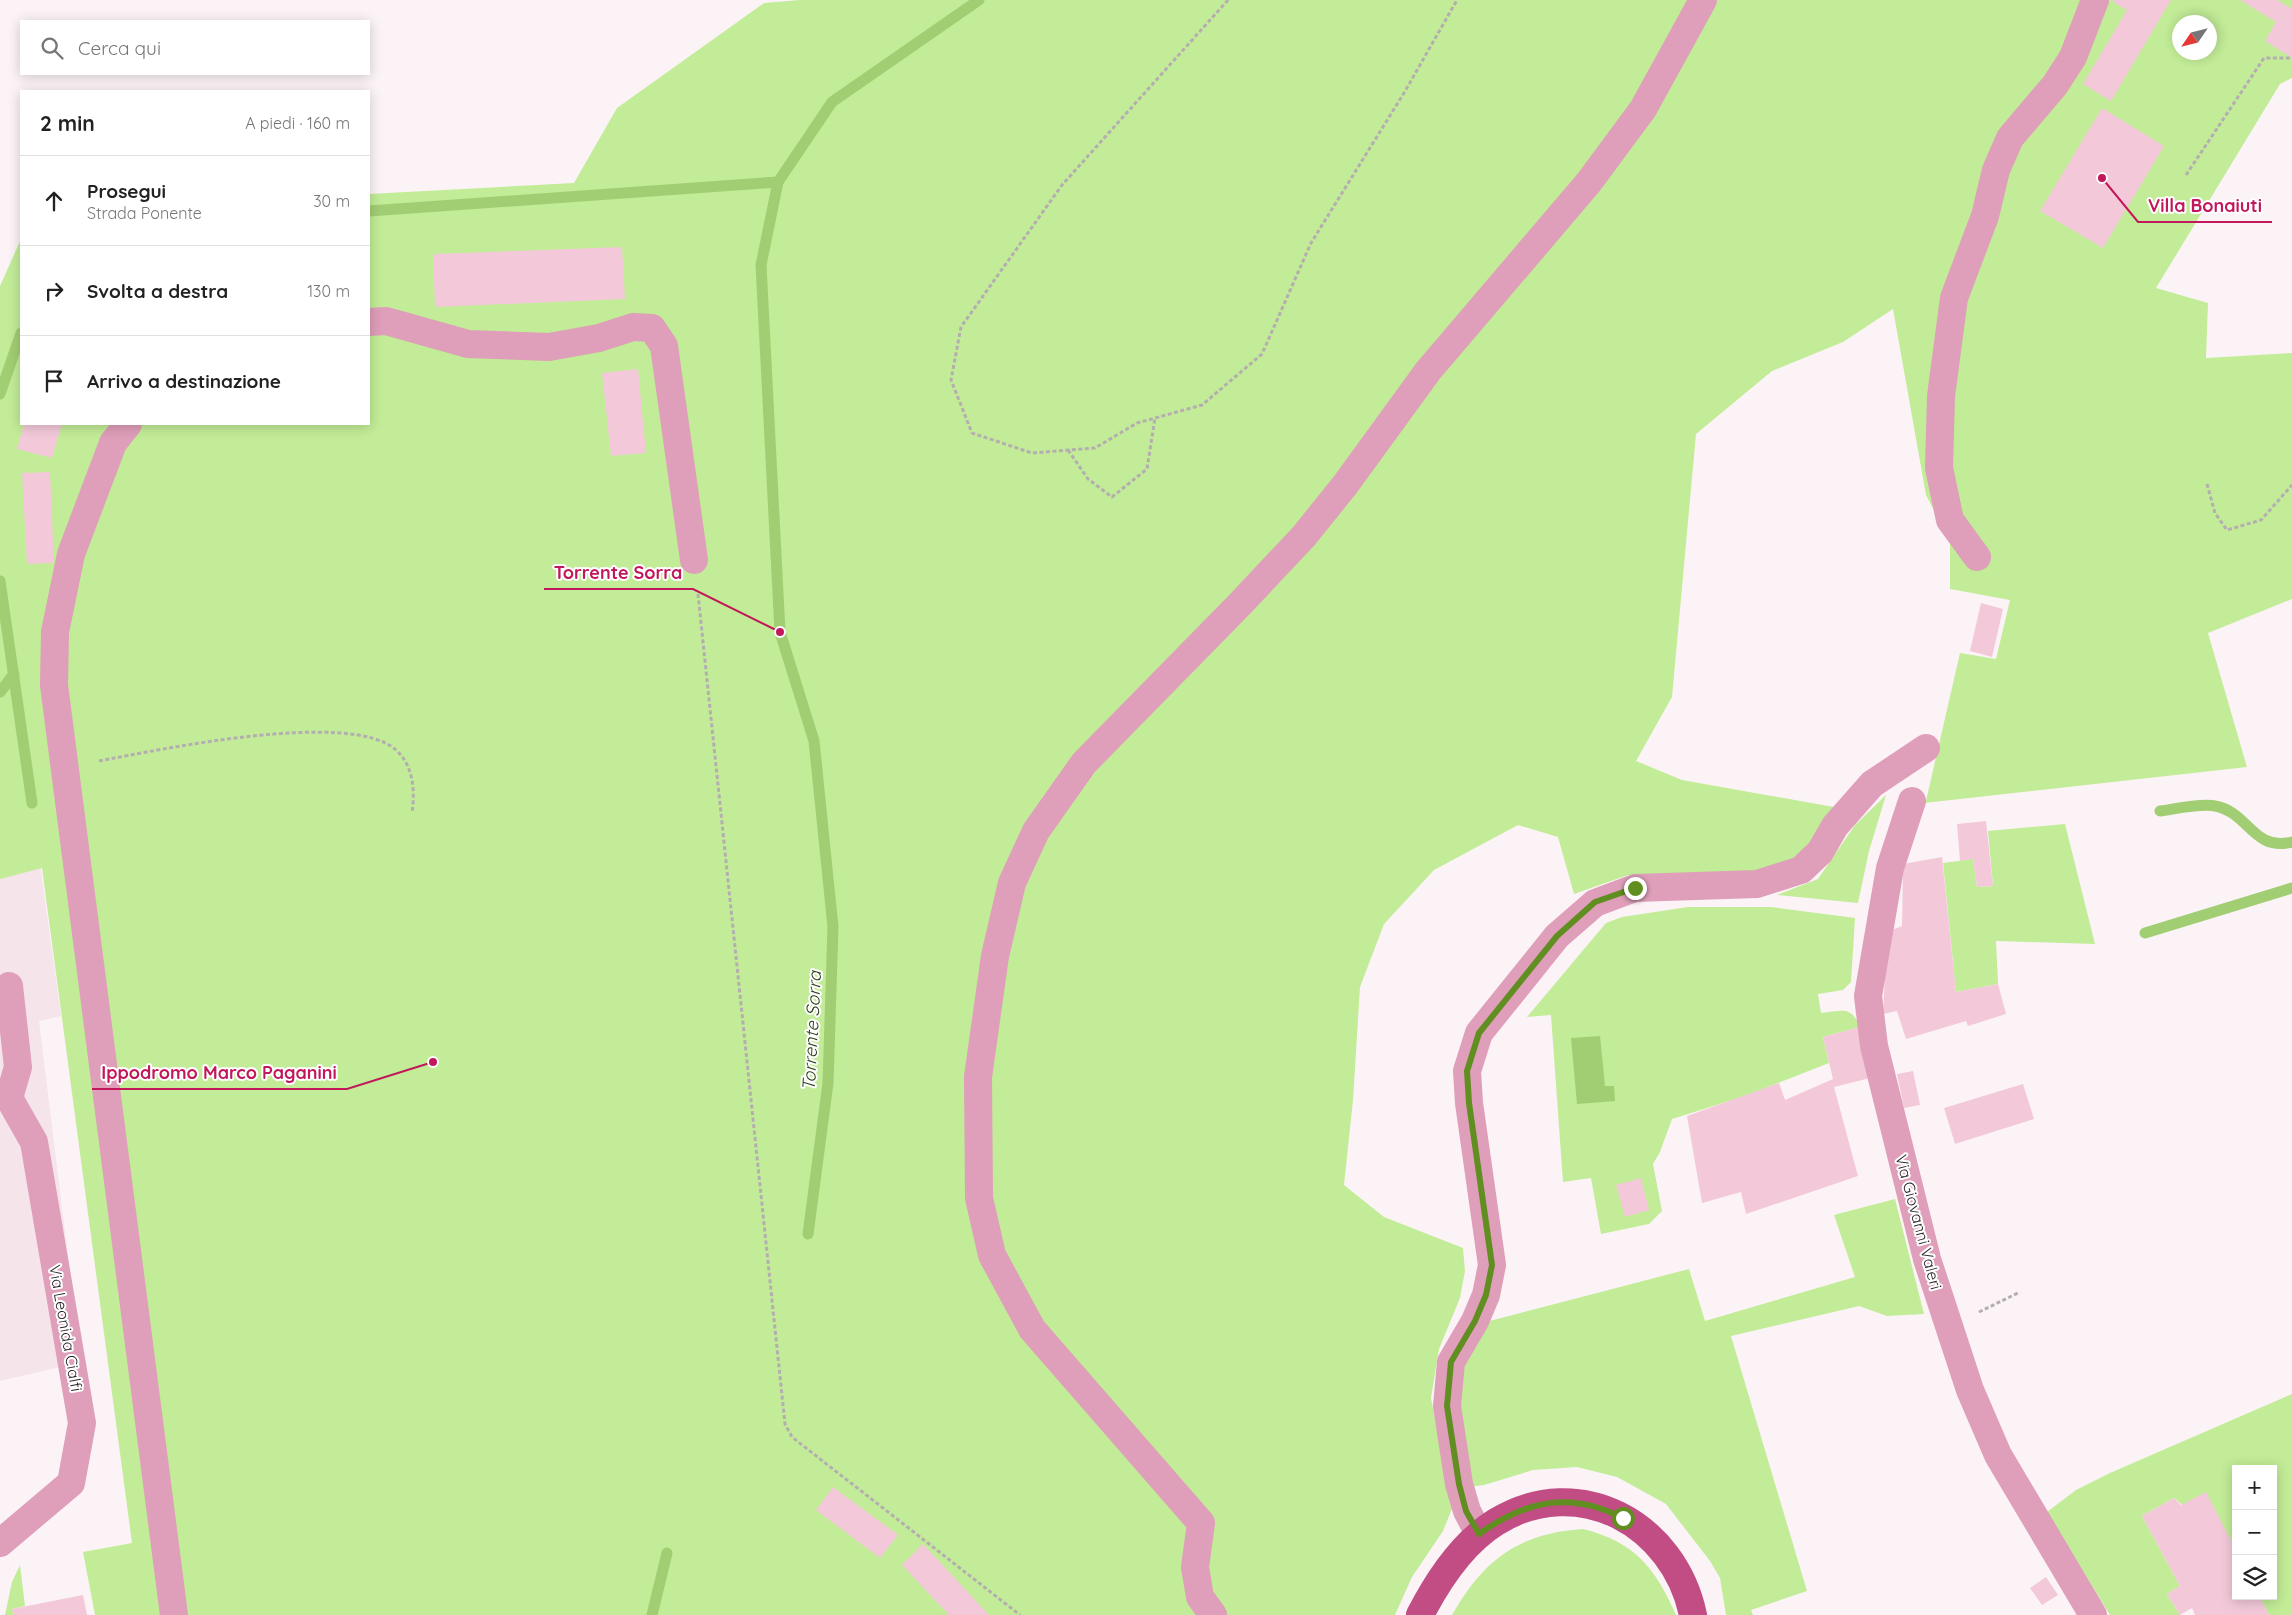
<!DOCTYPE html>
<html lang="it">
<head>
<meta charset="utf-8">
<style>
  :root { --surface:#fff; --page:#f6f6f6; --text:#222; --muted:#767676; --line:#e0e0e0 }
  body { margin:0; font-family:Quicksand,sans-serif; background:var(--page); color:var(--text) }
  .controls { position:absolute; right:15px; bottom:15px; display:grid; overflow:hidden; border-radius:0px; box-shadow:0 2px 12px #0003 }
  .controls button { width:45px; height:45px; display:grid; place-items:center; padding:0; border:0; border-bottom:1px solid var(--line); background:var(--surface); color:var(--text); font:25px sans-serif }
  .compass { position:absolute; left:2172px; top:15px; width:45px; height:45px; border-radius:50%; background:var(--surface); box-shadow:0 2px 12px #0003; rotate:235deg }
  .stop { position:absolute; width:15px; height:15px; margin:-11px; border:4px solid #618e20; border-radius:50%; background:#fff }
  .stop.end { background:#618e20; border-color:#fff; box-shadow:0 1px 5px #0008 }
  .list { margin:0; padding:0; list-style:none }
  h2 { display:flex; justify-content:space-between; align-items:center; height:65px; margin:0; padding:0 20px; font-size:21px }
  h2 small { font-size:16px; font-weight:400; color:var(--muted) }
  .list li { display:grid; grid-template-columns:32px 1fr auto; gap:15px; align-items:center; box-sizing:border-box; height:90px; padding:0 20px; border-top:1px solid var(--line) }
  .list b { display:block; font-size:19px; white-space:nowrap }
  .list p { margin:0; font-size:16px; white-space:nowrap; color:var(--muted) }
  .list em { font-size:16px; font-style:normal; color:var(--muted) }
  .icon { flex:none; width:28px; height:28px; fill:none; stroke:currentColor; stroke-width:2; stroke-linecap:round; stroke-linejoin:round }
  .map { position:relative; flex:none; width:2292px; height:1615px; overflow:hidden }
  .search { position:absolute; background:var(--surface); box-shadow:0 2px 12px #0003; left:20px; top:20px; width:350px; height:55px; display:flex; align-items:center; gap:12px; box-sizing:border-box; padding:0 18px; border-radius:0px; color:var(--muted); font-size:19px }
  .panel { position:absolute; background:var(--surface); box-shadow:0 2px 12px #0003; left:20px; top:90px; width:350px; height:335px; border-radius:0px }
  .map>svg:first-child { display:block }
</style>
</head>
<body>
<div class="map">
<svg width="2292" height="1615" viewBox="0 0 2292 1615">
  <rect width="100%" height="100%" fill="#fcf3f6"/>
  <polygon fill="#f5e4ea" points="39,856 61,1016 39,1021 81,1362 0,1381 0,865"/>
  <g fill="#c2ec97" fill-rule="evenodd">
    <path d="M800 0H2292V78L2280 84 2156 288 2208 303 2206 358 2292 353V599L2208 633 2247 767 1924 803 1926 801 1960 653 1996 659 2010 600 1950 589V541L1926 495 1893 309 1843 342 1772 371 1696 434 1672 697 1636 761 1682 780 1834 807 1813 839 1794 860 1761 874 1628 875 1574 894 1558 837 1518 825 1434 870 1384 924 1360 987 1353 1100 1344 1185 1384 1217 1463 1248 1465 1271 1460 1298 1439 1349 1431 1398 1452 1509 1443 1531 1412 1577 1395 1615H95L83 1552 132 1543 42 868 0 879V286L21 239V424H369V194L574 183 617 108 764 3ZM2180 22H2210V52H2180Z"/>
    <polygon points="1886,795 1869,851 1858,903 1777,895 1818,879 1855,825"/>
    <polygon points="2065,824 2095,944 1996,941 1998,984 1956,992 1943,863 1973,859 1977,887 1993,886 1988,831"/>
    <path d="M1688 907H1771L1855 918 1851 982 1843 990 1818 994 1821 1013C1842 1011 1851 1005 1860 1027L1823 1037 1829 1063 1742 1097 1672 1119 1660 1152 1653 1164 1662 1211 1649 1224 1601 1234 1591 1178 1563 1182 1551 1015 1527 1017 1606 923 1622 917Z"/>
    <polygon points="1895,1199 1924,1314 1887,1316 1859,1306 1731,1336 1807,1591 1751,1610 1753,1615 1726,1615 1720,1578 1710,1561 1666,1504 1617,1477 1577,1467 1533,1470 1484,1485 1468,1487 1455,1398 1458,1370 1482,1323 1689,1269 1705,1321 1855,1277 1834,1215"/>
    <polygon points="2292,1394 2292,1615 2269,1615 2259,1596 2273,1596 2273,1469 2236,1469 2236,1550 2174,1498 2142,1516 2180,1586 2167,1594 2180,1615 2110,1615 2047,1512 2076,1490 2110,1473"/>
    <path d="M1583 1529C1635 1542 1655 1568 1676 1615H1452C1483 1560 1519 1533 1583 1529Z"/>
    <polygon points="20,1565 25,1606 12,1609 14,1615 5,1615 12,1582"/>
  </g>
  <polygon fill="#a2ce73" points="1600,1036 1605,1086 1614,1086 1615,1101 1577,1104 1571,1038"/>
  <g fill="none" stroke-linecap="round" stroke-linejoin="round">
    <g stroke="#a2ce73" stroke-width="11">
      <polyline points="369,211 778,182"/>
      <polyline points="0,394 21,333"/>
      <polyline points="0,581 32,803"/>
      <polyline points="0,692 14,674"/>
      <path d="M2160 811C2175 809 2201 803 2215 806 2249 812 2253 852 2292 842"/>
      <polyline points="2145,933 2292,888"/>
      <polyline points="808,1234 828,1083 833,927 814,741 780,632 761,265 778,182 832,102 979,0"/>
      <polyline points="652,1615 667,1553"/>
    </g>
  </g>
  <g fill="#f3c9d9">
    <polygon points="2114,0 2171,0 2111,101 2083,84 2127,10 2113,2"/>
    <polygon points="2240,0 2277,0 2292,9 2291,57 2265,41 2276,22"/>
    <polygon points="2102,108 2164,146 2103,248 2040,211"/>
    <polygon points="622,247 625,299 435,307 433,254"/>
    <polygon points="638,369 646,453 611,456 602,373"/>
    <polygon points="24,424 62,424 52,458 17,449"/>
    <polygon points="50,472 54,563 27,564 22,473"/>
    <polygon points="1981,603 2003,609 1992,657 1970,651"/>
    <polygon points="1986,821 1993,886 1977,887 1973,859 1960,861 1957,824"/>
    <polygon points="1942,857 1956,992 1998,984 2006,1014 1968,1026 1966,1021 1906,1039 1897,1011 1883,1014 1887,932 1902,926 1903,864"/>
    <polygon points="1860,1027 1870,1078 1834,1087 1858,1176 1746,1214 1741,1192 1702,1203 1687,1116 1779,1083 1785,1100 1833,1079 1823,1037"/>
    <polygon points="1913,1071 1920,1105 1904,1108 1897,1074"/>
    <polygon points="2023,1084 2034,1119 1955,1144 1944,1108"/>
    <polygon points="1641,1178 1649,1210 1625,1217 1616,1185"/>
    <polygon points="833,1487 898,1535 880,1558 816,1510"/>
    <polygon points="2206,1492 2236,1550 2236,1596 2259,1596 2269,1615 2195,1615 2192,1608 2180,1615 2167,1594 2180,1586 2142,1516 2174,1498 2181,1505"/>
    <polygon points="923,1544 989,1615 949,1615 902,1565"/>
    <polygon points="2046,1577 2058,1595 2042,1605 2030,1588"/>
    <polygon points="83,1595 87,1615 14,1615 12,1609"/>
  </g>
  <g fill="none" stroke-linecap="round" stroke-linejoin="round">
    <g stroke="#b5aeb0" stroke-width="3" stroke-dasharray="4 2.5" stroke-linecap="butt">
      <polyline points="1228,0 1062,185 961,327 951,380 972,433 1032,453 1095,448 1137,423 1202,405 1262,354 1311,243 1404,93 1457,0"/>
      <polyline points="2186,175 2264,58 2292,58"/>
      <polyline points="1068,450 1088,479 1112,497 1147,469 1155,418"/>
      <polyline points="2207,484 2215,513 2227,530 2261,520 2292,485"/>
      <polyline points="698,594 785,1424 792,1437 1020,1615"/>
      <path d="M99 761C158 750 351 709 396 750 414 766 415 792 412 813"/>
      <polyline points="1979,1312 2020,1292"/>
    </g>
    <g stroke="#df9eb9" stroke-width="28">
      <polyline points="369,322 386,321 468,344 549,347 599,338 633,327 652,328 664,346 694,560"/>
      <polyline points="128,424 113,443 71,554 55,632 54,685 174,1615"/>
      <polyline points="1977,557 1950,520 1939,468 1941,396 1954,298 1985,216 1996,170 2010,138 2055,85 2073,57 2095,0"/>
      <polyline points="1912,801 1890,868 1868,996 1874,1046 1927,1259 1970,1390 1998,1455 2093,1615"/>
      <polyline points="9,986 18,1067 9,1098"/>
      <polyline points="0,1093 9,1098 34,1142 82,1423 71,1483 0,1543"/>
      <polyline points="1479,1534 1467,1511 1459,1484 1447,1406 1451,1362 1475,1321 1486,1295 1492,1265 1469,1103 1467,1071 1479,1033 1557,936 1595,903 1635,888 1757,884 1801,870 1820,852 1835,826 1872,784 1926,748"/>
      <polyline points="1213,1615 1200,1597 1195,1567 1201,1523 1032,1329 992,1255 979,1198 978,1077 995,956 1012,883 1036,831 1084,763 1240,604 1304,536 1345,485 1428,371 1589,182 1643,109 1703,0"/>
    </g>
    <path stroke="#c24d85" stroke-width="28" d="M1420 1615C1438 1580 1462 1543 1496 1522 1579 1471 1674 1524 1693 1615"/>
  </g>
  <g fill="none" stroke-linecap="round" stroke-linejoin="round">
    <path stroke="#618e20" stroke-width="6" d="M1623 1518C1570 1491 1527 1500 1479 1534L1466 1511 1459 1484 1447 1406 1451 1362 1475 1321 1486 1295 1492 1265 1469 1103 1467 1071 1479 1033 1557 936 1595 902 1635 888"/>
  </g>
  <g text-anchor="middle" stroke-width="4" stroke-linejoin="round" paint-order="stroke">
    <g font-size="16" fill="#221f20" stroke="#fff">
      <text transform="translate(1919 1222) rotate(75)" y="6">Via Giovanni Valeri</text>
      <text transform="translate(66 1328) rotate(80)" y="6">Via Leonida Cialfi</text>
    </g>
    <g font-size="18" font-style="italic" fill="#2d3e19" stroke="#fff">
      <text transform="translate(812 1031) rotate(-87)" y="6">Torrente Sorra</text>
    </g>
  </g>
  <path fill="none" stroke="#c2185b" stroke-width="2" d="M2102 178L2138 222H2272M780 632L693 589H544M433 1062L347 1089H92"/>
  <g fill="#c2185b" stroke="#fff" stroke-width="2">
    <circle cx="2102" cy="178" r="5"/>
    <circle cx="780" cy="632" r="5"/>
    <circle cx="433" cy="1062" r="5"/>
  </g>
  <g font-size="18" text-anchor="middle" font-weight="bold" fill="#c2185b" stroke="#fff" stroke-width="4" stroke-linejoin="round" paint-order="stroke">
    <text x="2205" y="212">Villa Bonaiuti</text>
    <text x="618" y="579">Torrente Sorra</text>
    <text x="219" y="1079">Ippodromo Marco Paganini</text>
  </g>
</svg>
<div class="controls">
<button>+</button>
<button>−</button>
<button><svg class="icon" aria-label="layers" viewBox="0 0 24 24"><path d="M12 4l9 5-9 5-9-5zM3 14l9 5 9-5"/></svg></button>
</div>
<svg class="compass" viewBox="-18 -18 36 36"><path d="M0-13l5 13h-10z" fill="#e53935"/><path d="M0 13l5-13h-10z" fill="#767676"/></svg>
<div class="stop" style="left:1623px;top:1518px"></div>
<div class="stop end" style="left:1635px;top:888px"></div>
<div class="search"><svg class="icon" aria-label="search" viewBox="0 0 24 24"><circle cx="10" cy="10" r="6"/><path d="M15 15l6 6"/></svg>Cerca qui</div>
<section class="panel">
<h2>2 min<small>A piedi · 160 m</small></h2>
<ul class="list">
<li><svg class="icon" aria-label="ahead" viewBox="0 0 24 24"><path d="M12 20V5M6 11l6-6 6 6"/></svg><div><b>Prosegui</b><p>Strada Ponente</p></div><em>30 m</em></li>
<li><svg class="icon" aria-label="right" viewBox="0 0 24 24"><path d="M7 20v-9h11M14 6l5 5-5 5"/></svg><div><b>Svolta a destra</b></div><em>130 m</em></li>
<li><svg class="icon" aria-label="arrive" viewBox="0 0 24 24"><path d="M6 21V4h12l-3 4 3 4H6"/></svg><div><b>Arrivo a destinazione</b></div></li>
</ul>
</section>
</div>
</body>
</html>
